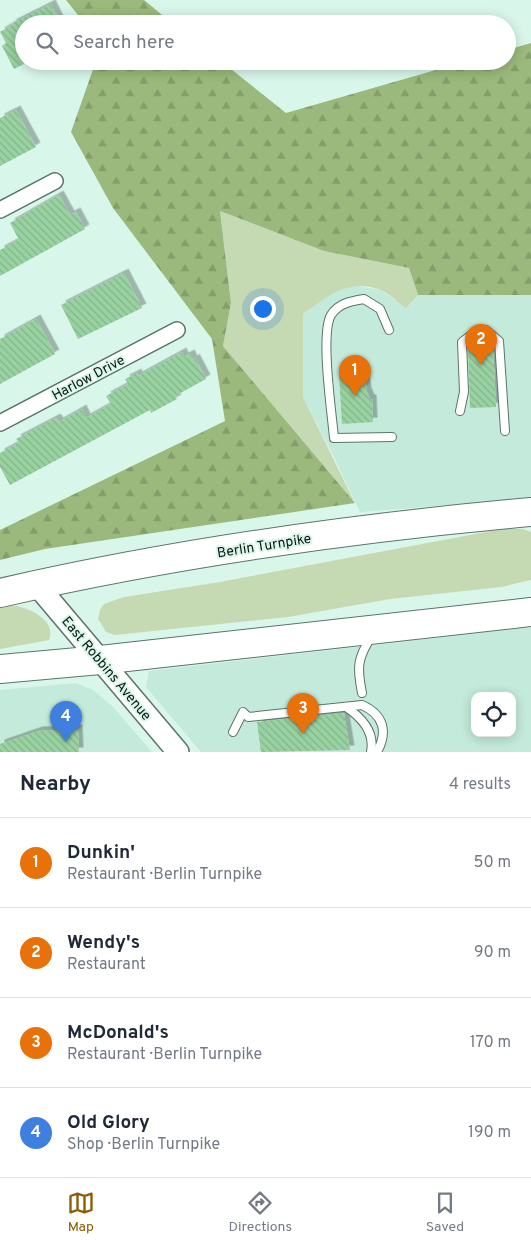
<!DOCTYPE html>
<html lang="en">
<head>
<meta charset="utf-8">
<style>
  :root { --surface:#fff; --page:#f2f2f3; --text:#1f2937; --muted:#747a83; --line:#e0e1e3; --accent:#8b5a03 }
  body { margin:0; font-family:Overpass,sans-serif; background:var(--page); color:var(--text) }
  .controls { position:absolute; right:15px; bottom:15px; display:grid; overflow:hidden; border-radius:10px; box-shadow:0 2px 12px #0003 }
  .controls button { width:45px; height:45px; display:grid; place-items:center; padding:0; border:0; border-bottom:1px solid var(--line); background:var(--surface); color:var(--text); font:25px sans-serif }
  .you { position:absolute; left:262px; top:308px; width:18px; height:18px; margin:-12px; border:4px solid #fff; border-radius:50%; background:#1a73e8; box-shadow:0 0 0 8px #1a73e833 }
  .badge { display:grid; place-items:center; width:32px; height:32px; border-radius:50%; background:var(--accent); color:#fff; font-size:16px; font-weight:700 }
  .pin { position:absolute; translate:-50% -41px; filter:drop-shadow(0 1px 2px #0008) }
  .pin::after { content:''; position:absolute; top:26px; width:18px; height:15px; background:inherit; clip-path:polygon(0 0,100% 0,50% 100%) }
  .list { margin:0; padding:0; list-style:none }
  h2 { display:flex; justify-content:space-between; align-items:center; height:65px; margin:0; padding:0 20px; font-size:21px }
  h2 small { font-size:16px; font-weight:400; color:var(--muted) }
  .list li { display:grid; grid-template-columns:32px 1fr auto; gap:15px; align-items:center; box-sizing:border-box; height:90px; padding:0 20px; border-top:1px solid var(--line) }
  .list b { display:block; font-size:19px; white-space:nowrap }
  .list p { margin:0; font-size:16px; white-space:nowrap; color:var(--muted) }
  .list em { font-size:16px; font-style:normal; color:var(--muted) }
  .icon { flex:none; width:28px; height:28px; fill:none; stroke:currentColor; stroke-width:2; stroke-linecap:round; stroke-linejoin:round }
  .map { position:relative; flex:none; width:531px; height:752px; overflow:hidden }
  .search { position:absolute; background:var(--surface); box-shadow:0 2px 12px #0003; left:15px; right:15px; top:15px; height:55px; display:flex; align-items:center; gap:12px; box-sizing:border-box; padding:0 18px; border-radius:28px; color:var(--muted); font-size:19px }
  .sheet { height:425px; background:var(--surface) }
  nav { display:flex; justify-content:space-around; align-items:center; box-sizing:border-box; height:70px; border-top:1px solid var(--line); background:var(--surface); font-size:14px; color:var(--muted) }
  nav a { display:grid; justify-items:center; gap:2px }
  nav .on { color:var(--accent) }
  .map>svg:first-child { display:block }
</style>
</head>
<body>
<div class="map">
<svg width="531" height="752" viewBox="0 0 531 752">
  <defs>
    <pattern id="forest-firs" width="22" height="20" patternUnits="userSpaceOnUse" patternTransform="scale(1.25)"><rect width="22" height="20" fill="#9bb97c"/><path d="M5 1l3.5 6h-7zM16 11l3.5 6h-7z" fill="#849e6a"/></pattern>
    <pattern id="building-back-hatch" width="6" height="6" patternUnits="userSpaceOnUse" patternTransform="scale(1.25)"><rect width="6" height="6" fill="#99d2a1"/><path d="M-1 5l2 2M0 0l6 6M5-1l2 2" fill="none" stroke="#83b48a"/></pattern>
    <filter id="shadow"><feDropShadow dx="4.5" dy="-4.5" stdDeviation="0" flood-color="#0004"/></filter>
  </defs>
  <rect width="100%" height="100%" fill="#d8f7ea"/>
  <g fill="#c3eada" fill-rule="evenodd">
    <polygon points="351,285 381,290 406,308 418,295 531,295 531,499 360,512 334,457 303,397 303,314 330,294"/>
    <path d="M531 627V752H201L146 687 149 671ZM475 696H512V733H475Z"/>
    <polygon points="76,683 93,690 113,707 152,752 0,752 0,690"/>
  </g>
  <g fill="#c5d9b2">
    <path d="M220 211 324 251 409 268 418 295 406 308C398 303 389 293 381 290 348 278 328 296 303 314V397L355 503 223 346 231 303Z"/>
    <polygon points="502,529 523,529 531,532 531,580 501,587 390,599 288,617 115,635 106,632 98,619 100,610 104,604 124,597 220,582"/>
    <path d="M11 605C27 607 57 619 49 640L0 649V607Z"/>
  </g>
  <g fill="url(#forest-firs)">
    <polygon points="66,0 144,0 173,24 85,24"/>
    <polygon points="531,43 531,295 418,295 409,268 324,251 220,211 231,303 223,346 355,503 45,549 0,560 0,530 225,421 212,339 113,208 71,132 96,61 221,61 286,113 467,61 507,61 507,50"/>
  </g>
  <g fill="url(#building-back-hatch)" filter="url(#shadow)">
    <polygon points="51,4 61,24 24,24 24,64 14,69 2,46 6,43 0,32 13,24 11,24"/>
    <polygon points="16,110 36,147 0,166 0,118"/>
    <polygon points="59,195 70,215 76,212 85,229 0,276 0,250 19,240 10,223"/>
    <polygon points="124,273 142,308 78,339 61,305"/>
    <polygon points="36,319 55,354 0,384 0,339"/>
    <polygon points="493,348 496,407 470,408 468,350"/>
    <polygon points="182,352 184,357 190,354 193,360 195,358 206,379 175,396 177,399 151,413 150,410 10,485 0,467 0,453 19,443 16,439 56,418 59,422 82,409 86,418 111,404 106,396 128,384 125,379 137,373 138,376"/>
    <polygon points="364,373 367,392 370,399 372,399 373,422 342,424 339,375"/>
    <polygon points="344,713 350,750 261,752 257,722"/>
    <polygon points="78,729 79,752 0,752 0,744 38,731"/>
  </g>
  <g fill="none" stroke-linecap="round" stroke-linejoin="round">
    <defs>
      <g id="lane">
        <path d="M389 330 380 309 364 299C351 301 339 303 331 315 320 334 332 414 334 438L392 437"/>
        <polyline points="460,411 464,392 462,342 478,330 486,330 499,341 505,431"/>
        <path d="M362 693C357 668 357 659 371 637"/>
        <path d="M346 707C361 717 375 732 371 752"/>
        <path d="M233 732 243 712 248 717 362 705C384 715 388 732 377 752"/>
      </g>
      <g id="street">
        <polyline points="0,210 55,181"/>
        <polyline points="0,423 177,330"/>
      </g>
      <polyline id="secondary" points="36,584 178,752"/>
      <g id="highway">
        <path d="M0 593C174 553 353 528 531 512"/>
        <polyline points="0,669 100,660 531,612"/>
      </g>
    </defs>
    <use href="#lane" stroke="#5a756a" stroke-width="10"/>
    <use href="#street" stroke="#5a756a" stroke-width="18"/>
    <use href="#secondary" stroke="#5a756a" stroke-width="24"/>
    <use href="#highway" stroke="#5a756a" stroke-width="30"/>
    <use href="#lane" stroke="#fff" stroke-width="8"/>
    <use href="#street" stroke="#fff" stroke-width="15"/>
    <use href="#secondary" stroke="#fff" stroke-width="21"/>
    <use href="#highway" stroke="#fff" stroke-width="28"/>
  </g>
  <g text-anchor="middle" stroke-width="4" stroke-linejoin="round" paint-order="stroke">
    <g font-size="14" fill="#0c1712" stroke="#d8f7ea">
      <text transform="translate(88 377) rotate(-28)" y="5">Harlow Drive</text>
      <text transform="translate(264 545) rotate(-9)" y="5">Berlin Turnpike</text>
      <text transform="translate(107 668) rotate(50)" y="5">East Robbins Avenue</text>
    </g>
  </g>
</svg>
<div class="controls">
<button><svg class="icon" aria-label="locate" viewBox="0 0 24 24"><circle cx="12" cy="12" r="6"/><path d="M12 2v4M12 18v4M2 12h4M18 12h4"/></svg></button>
</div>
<div class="you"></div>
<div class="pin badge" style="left:355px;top:396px;background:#e8710a">1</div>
<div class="pin badge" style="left:481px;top:365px;background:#e8710a">2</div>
<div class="pin badge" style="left:303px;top:734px;background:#e8710a">3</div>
<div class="pin badge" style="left:66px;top:742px;background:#3f7fe0">4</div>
<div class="search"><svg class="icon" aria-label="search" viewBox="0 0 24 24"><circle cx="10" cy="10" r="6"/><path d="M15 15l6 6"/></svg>Search here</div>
</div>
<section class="sheet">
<h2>Nearby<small>4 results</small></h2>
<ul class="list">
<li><span class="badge" style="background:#e8710a">1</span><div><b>Dunkin'</b><p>Restaurant · Berlin Turnpike</p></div><em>50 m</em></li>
<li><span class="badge" style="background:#e8710a">2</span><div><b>Wendy's</b><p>Restaurant</p></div><em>90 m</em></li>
<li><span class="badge" style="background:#e8710a">3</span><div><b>McDonald's</b><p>Restaurant · Berlin Turnpike</p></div><em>170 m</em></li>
<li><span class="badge" style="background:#3f7fe0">4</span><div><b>Old Glory</b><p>Shop · Berlin Turnpike</p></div><em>190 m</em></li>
</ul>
</section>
<nav>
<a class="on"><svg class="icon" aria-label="map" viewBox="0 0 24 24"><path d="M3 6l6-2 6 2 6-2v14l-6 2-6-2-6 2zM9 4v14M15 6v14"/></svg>Map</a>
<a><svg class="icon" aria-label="directions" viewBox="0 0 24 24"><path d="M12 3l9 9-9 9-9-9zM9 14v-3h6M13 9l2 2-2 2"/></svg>Directions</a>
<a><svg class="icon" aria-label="saved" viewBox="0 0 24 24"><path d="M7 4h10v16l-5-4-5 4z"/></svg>Saved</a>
</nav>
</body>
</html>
